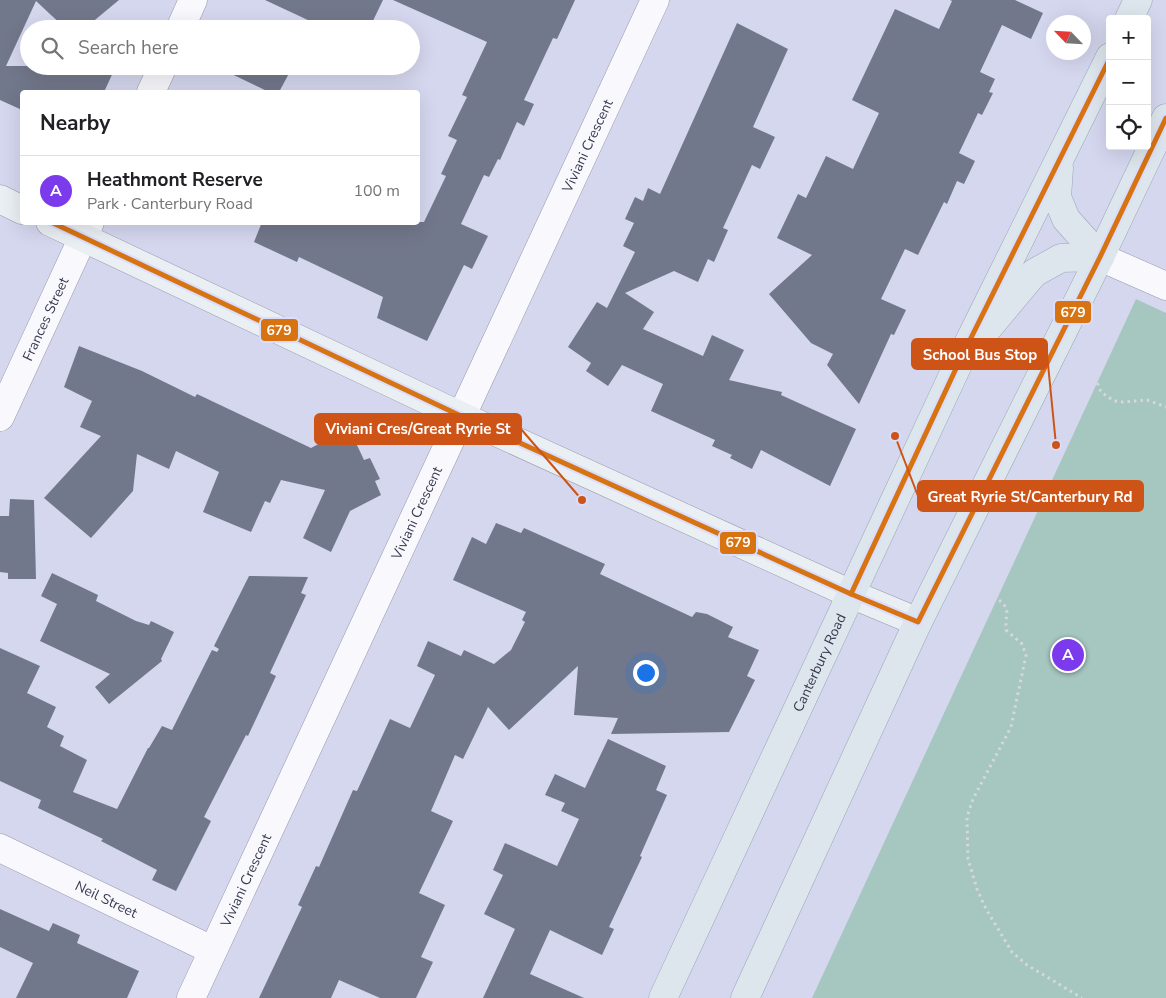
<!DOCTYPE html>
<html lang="en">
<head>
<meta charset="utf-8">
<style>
  :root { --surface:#fff; --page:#f6f6f6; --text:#202124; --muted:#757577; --line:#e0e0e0; --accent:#7c3aed }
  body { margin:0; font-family:"Nunito Sans",sans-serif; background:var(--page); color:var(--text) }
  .controls { position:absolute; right:15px; top:15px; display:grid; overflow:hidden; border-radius:5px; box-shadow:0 5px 20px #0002 }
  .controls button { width:45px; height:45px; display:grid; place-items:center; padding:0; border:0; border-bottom:1px solid var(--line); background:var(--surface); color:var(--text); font:25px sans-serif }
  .compass { position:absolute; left:1046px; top:15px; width:45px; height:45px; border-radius:50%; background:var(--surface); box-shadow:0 5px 20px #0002; rotate:295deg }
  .you { position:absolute; left:645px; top:672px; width:18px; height:18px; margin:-12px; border:4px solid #fff; border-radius:50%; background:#1a73e8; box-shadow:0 0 0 8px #1a73e833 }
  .badge { display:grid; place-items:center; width:32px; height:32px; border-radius:50%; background:var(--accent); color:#fff; font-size:16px; font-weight:700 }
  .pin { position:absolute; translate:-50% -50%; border:2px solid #fff; box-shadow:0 1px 5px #0006 }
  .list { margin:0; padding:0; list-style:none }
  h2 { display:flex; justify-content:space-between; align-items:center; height:65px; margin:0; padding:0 20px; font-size:21px }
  h2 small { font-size:16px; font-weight:400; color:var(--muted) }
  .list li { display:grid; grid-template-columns:32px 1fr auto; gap:15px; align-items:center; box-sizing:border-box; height:70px; padding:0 20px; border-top:1px solid var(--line) }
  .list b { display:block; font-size:19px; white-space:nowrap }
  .list p { margin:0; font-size:16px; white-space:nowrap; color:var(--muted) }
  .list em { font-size:16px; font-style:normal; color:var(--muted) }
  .icon { flex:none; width:28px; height:28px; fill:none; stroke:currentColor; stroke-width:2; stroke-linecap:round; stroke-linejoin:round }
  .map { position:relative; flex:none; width:1166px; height:998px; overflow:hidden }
  .search { position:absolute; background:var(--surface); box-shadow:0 5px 20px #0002; left:20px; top:20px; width:400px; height:55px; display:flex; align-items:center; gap:12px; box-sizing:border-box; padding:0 18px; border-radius:28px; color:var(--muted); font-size:19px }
  .panel { position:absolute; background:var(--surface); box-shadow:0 5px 20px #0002; left:20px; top:90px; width:400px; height:135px; border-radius:5px }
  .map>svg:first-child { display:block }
</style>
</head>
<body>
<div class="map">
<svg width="1166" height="998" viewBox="0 0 1166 998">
  <rect width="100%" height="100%" fill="#d5d7ef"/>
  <polygon fill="#a6c6c0" points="1136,299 1166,313 1166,998 812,998"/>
  <g fill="#72788b">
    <polygon points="0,0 119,0 84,29 66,29 36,1 6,66 116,66 104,92 22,92 22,110 0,100"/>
    <polygon points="265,0 383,0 369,29 327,29"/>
    <polygon points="393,0 575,0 557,39 553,38 524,100 534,104 524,126 517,122 500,160 498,159 489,177 484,175 461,224 488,236 472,269 464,265 427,341 377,318 383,297 299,257 297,262 254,242 262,222 424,222 446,176 441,174 457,140 448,136 467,97 462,95 487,42"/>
    <polygon points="950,0 1015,0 1043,13 1031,39 1002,25 980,72 995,79 989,92 993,93 982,115 978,113 959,153 975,161 964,184 957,181 947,204 944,202 918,255 905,249 881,299 906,310 894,335 891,334 859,404 827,365 833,354 811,343 769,294 812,255 777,238 798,194 806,198 826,156 853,169 879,113 852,100 895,9 939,29 952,1"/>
    <polygon points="737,23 788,49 753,127 775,137 760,169 752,165 723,228 728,230 714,262 708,259 698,282 674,271 625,293 654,312 643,329 703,356 712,335 744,350 729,380 782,392 781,395 856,429 830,486 761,450 752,469 730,458 732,455 712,446 715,440 651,411 663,384 622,365 608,386 586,371 591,363 568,347 597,302 607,308 635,252 623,246 634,223 625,219 635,197 643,201 648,188 660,194"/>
    <polygon points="215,66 293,66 279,92 269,92"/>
    <polygon points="79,346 142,371 195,397 197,394 311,448 349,428 364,460 370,458 380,479 375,481 381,495 350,511 331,552 303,538 325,490 281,480 270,503 265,501 251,532 203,512 219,472 176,451 169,469 137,454 133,491 91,538 44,498 101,436 80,427 92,401 64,387"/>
    <polygon points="10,499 34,500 36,579 8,579 8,573 0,572 0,516 9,516"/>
    <polygon points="496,523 521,533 524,528 605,564 600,574 692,617 696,612 707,614 733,627 728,637 759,650 747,676 755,680 729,732 611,734 618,718 574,715 578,666 509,730 488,707 463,759 455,755 431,811 453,821 419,893 445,905 421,957 433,962 416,998 380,998 339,980 331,998 259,998 302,907 298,905 316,866 319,867 353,790 357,791 390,719 410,728 435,675 417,666 428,641 461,656 464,650 494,664 511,650 525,622 522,620 526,612 453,580 472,537 486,544"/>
    <polygon points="52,573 98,595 96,601 136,621 149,625 151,621 174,632 161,659 162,661 109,704 95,687 110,674 40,641 57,604 41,596"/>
    <polygon points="249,576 308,577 301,593 306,595 270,673 276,676 248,736 246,735 204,817 211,821 176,891 152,880 157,870 101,841 103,839 38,808 41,800 0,781 0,648 40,666 27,693 56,707 47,727 64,736 60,746 87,760 73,792 117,809 148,748 149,748 162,726 172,730 212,650 217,652 219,649 214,646"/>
    <polygon points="608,739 666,766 656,790 667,795 640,856 642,857 609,927 614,929 602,955 550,930 530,974 584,998 483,998 515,929 484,914 503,875 493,870 505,843 557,866 579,819 561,811 565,803 545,795 555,774 585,788"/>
    <polygon points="0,909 49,931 53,923 80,935 77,943 139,971 127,998 16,998 33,963 0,947"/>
  </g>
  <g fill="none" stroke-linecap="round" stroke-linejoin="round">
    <defs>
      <g id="minor">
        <polyline points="180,29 193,0"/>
        <polyline points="151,92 163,66"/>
        <polyline points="1100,257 1166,286"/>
        <path id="s1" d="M0 417 90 222"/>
        <path id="s2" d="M0 848 212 950"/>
        <path id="s3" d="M191 998 655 0"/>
      </g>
      <g id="secondary">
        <polyline points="0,199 22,210"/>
        <polyline points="50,222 461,416 851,594 918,622"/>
      </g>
      <g id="primary">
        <polyline points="1129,19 1138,0"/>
        <polyline points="1059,168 1057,197 1066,219 1100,257"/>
        <polyline points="988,328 1034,273 1061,258 1100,257"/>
        <path id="s4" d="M663 998 960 360 1110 57"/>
        <polyline points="745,998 918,622 1100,257 1166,118"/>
      </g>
    </defs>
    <use href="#minor" stroke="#9798ac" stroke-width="29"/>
    <use href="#secondary" stroke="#9798ac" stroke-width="29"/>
    <use href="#primary" stroke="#96a7b7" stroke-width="29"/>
    <g stroke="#d6d7df" stroke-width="3" stroke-dasharray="2.5 4" stroke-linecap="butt">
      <polyline points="1095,377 1101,392 1114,401 1123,402 1147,400 1166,407"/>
      <path d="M994 596C1013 611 1005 609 1006 630L1022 644 1026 655 1011 727 973 799 967 817 968 859 977 889 986 909 1012 952 1027 965 1082 998"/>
    </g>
    <use href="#minor" stroke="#f9f9fd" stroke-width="28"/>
    <use href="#secondary" stroke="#eaeff4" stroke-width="28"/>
    <use href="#primary" stroke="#dde6ec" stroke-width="28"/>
    <defs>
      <g id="bus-1">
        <polyline points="51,222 461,416 851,594 918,622 1100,257 1166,118"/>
        <polyline points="851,594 960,360 1110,58"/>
      </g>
    </defs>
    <use href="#bus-1" stroke="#d9ddfe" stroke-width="9"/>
    <use href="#bus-1" stroke="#d77310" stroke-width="5"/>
  </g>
  <g text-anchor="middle" stroke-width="5" stroke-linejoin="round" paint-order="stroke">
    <g font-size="14" fill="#37394f" stroke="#d9ddfe">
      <text dy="5" stroke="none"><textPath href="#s3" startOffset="940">Viviani Crescent</textPath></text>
      <text dy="5" stroke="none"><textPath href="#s1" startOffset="108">Frances Street</textPath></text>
      <text dy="5" stroke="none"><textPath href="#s3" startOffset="535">Viviani Crescent</textPath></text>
      <text dy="5" stroke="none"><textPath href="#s4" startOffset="370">Canterbury Road</textPath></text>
      <text dy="5" stroke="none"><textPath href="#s3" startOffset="130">Viviani Crescent</textPath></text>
      <text dy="5" stroke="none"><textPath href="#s2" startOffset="118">Neil Street</textPath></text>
    </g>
  </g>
  <path fill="none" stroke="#cd5416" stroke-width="2" d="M1056 445L1047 354M582 500L521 429M895 436L918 496"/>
  <g fill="#cd5416" stroke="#d9ddfe" stroke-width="2">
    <circle cx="1056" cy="445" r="5"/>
    <circle cx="582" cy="500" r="5"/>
    <circle cx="895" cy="436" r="5"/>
  </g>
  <g fill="#cd5416" stroke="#cd5416" stroke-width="2">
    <rect x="912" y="339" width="135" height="30" rx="5"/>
    <rect x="315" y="414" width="206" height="30" rx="5"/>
    <rect x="918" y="481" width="225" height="30" rx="5"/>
  </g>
  <g font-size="15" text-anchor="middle" font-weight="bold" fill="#fff">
    <text x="980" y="360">School Bus Stop</text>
    <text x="418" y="434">Viviani Cres/Great Ryrie St</text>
    <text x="1030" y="502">Great Ryrie St/Canterbury Rd</text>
  </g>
  <g stroke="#d9ddfe" stroke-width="2">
    <rect x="1054" y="300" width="38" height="24" rx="5" fill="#d77310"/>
    <rect x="260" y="318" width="39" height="24" rx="5" fill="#d77310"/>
    <rect x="719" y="531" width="38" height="24" rx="5" fill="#d77310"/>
  </g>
  <g font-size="14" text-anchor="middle" font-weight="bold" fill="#fff">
    <text x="1073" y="317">679</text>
    <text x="279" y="335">679</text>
    <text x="738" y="547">679</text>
  </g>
</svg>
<div class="controls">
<button>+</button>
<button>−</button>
<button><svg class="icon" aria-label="locate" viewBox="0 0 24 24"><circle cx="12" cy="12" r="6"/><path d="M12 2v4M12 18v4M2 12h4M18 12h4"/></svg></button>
</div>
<svg class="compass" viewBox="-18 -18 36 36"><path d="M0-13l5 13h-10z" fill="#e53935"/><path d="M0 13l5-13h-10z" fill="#757577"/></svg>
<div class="you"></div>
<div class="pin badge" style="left:1068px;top:655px">A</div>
<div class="search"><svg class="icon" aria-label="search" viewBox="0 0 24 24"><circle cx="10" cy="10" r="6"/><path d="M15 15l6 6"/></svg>Search here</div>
<section class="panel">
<h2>Nearby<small></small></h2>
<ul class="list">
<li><span class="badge">A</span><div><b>Heathmont Reserve</b><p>Park · Canterbury Road</p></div><em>100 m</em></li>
</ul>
</section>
</div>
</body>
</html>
